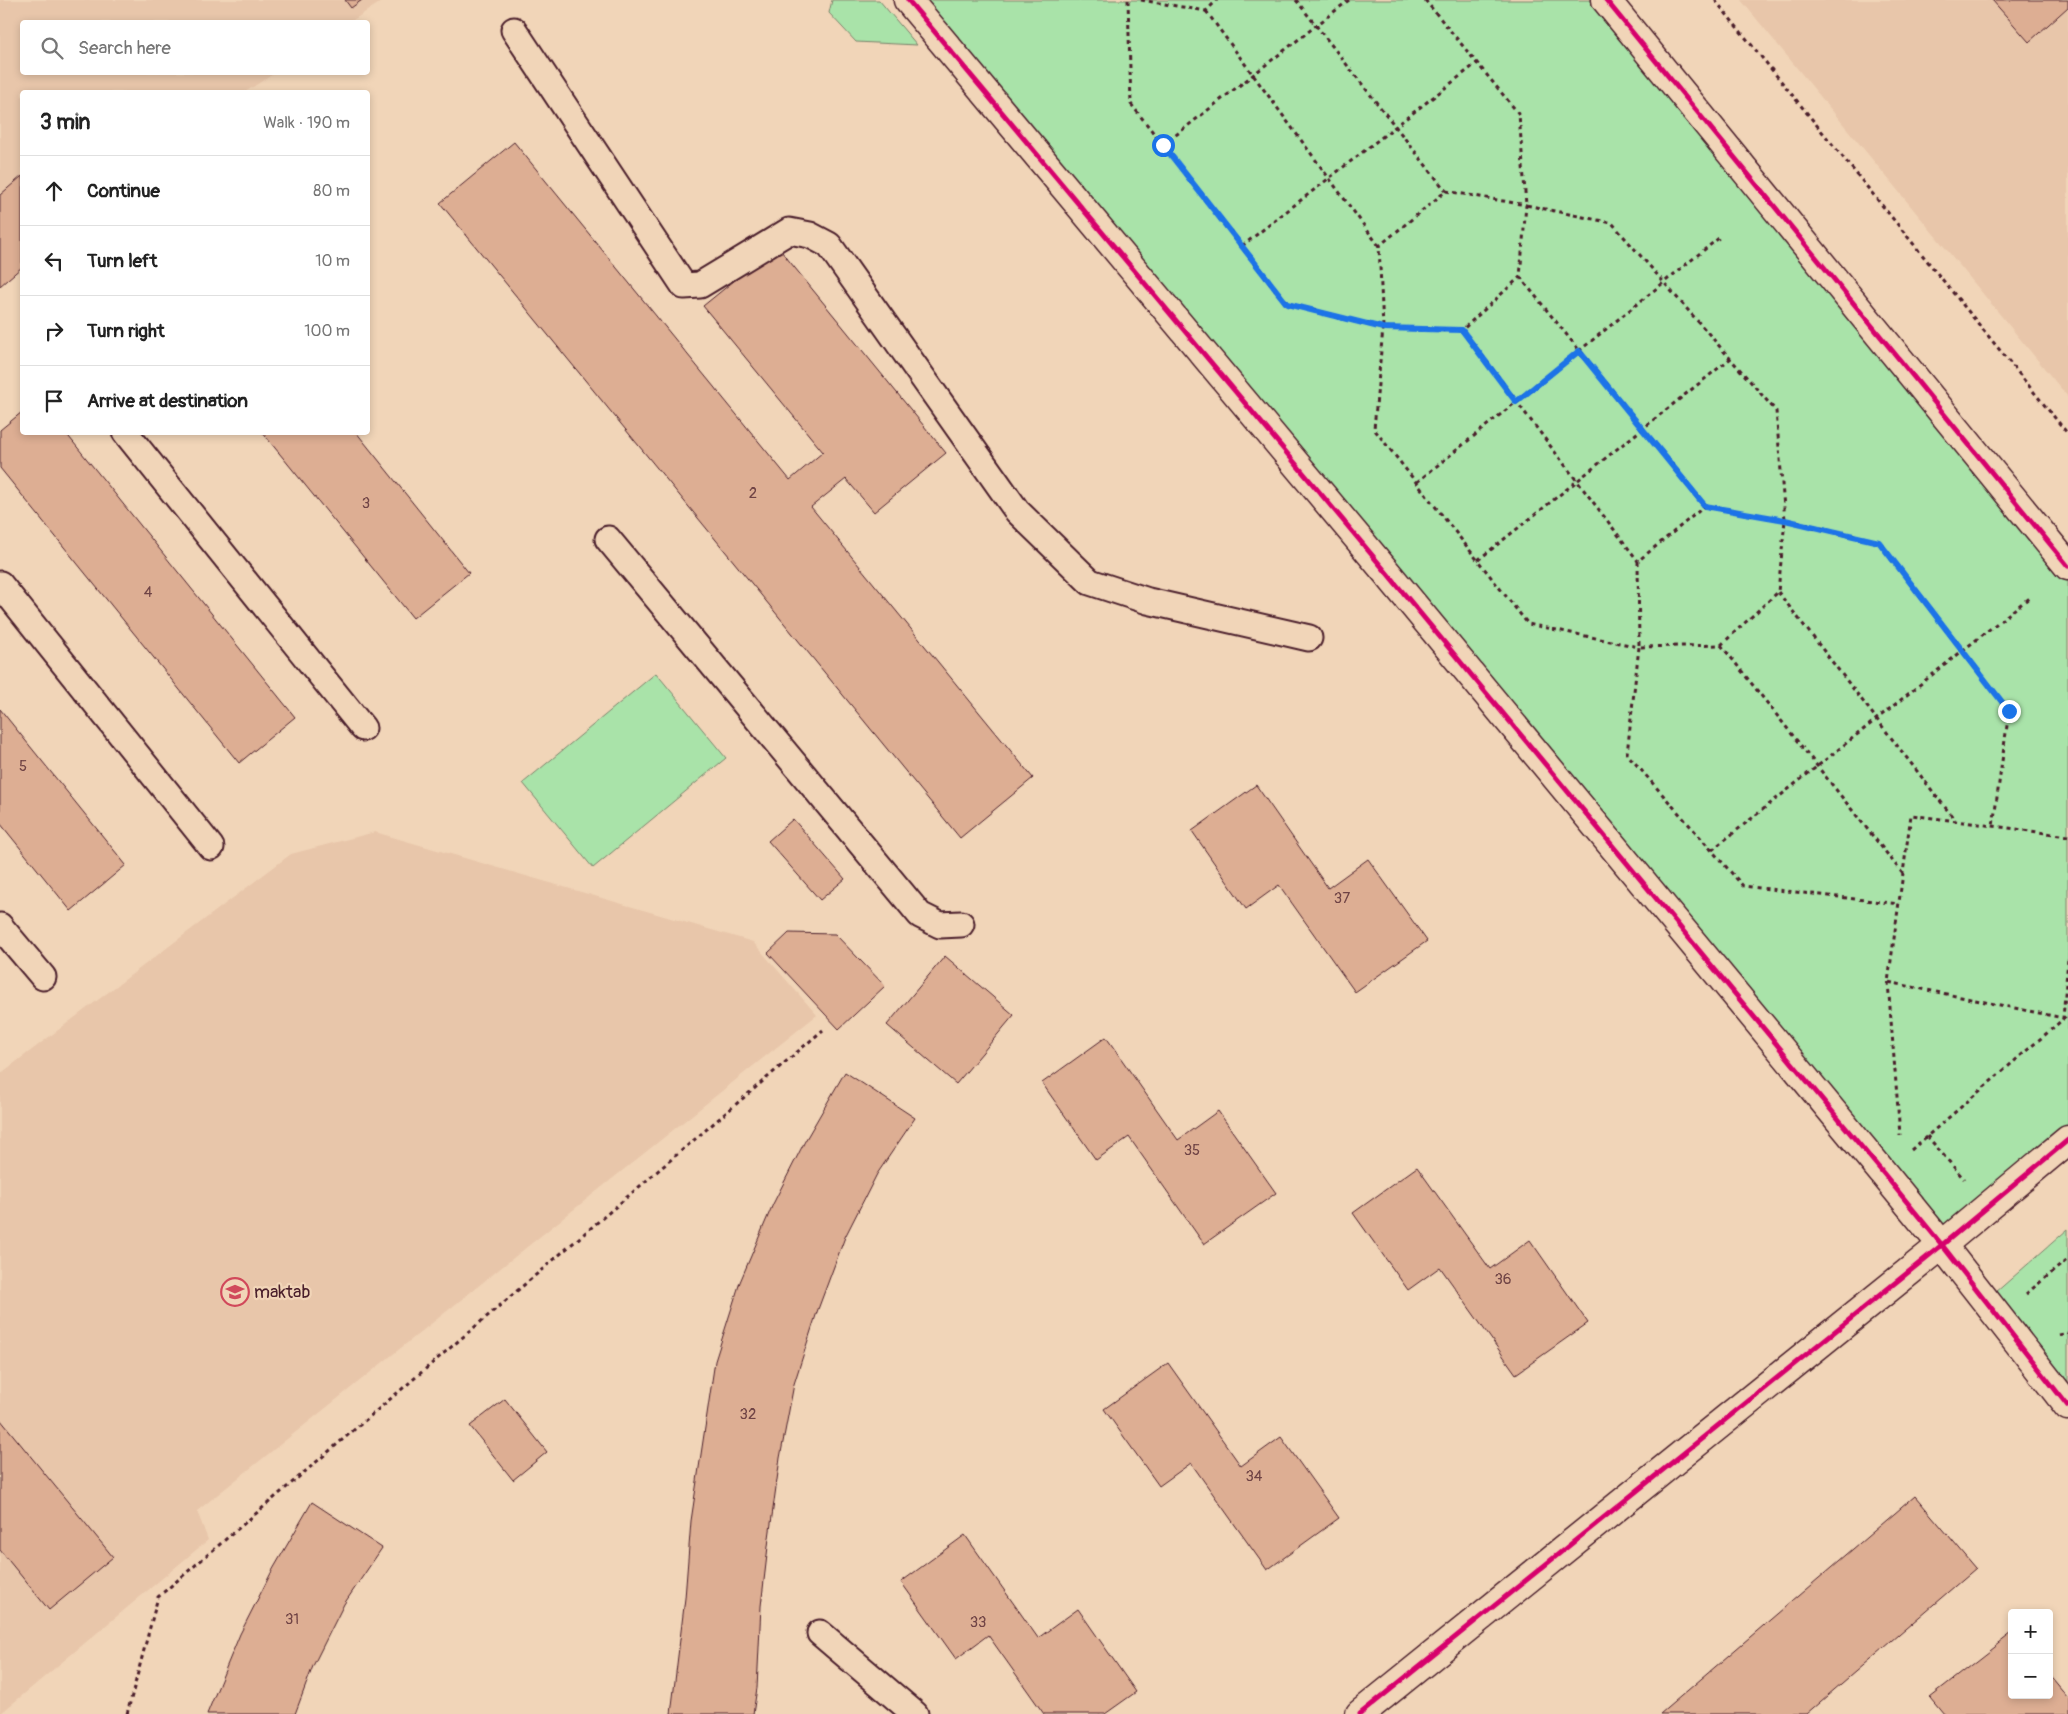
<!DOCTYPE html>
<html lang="en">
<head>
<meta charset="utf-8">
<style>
  :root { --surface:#fff; --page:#f6f6f6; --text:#222; --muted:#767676; --line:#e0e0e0 }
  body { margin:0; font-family:Pangolin,sans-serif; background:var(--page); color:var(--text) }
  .controls { position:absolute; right:15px; bottom:15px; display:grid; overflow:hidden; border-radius:5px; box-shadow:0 2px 8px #0003 }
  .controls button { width:45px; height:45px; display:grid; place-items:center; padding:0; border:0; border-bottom:1px solid var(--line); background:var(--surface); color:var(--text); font:25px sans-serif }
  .stop { position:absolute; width:15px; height:15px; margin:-11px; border:4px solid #1a73e8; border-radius:50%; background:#fff }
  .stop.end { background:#1a73e8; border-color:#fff; box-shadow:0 1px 5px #0008 }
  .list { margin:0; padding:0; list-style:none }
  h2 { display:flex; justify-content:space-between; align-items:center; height:65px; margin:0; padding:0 20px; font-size:21px }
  h2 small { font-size:16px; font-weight:400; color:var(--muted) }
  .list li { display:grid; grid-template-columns:32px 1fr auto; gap:15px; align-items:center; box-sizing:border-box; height:70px; padding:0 20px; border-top:1px solid var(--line) }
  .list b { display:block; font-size:19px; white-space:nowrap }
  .list em { font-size:16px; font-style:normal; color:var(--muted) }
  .icon { flex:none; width:28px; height:28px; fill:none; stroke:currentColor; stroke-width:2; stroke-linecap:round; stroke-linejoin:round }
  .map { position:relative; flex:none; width:2068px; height:1714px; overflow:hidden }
  .search { position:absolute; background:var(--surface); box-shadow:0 2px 8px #0003; left:20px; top:20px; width:350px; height:55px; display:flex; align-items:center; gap:12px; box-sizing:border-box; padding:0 18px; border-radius:5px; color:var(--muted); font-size:19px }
  .panel { position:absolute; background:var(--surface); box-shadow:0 2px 8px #0003; left:20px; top:90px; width:350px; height:345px; border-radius:5px }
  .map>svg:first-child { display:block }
</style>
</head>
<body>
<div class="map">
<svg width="2068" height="1714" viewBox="0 0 2068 1714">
  <rect width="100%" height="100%" fill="#f1d5b8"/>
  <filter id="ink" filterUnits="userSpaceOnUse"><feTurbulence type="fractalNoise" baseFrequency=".02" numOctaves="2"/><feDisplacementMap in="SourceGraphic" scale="10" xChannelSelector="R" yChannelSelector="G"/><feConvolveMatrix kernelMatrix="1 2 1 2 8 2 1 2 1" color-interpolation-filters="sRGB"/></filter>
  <g filter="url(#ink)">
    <g fill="#e8c6aa">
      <polygon points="0,0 384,0 350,22 22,22 22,72 275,73 245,92 22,92 22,256 0,273"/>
      <polygon points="1741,0 2068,0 2068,397"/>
      <polygon points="375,832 753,942 817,1015 197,1511 208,1540 0,1714 0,1074 291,854"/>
    </g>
    <g fill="#a9e3a9" stroke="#7a816a">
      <polygon points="832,0 879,0 917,45 856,42 829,13"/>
      <polygon points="908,0 1606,0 2068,566 2068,1140 1942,1245"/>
      <polygon points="656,673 726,758 593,868 523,783"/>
      <polygon points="2068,1229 2068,1382 1995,1293"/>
    </g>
    <g fill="#ddae93" stroke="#4a1f2b">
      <polygon points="345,0 362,0 351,8"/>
      <polygon points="1992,0 2068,0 2068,7 2029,42"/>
      <polygon points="514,142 790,480 823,452 703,306 777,246 946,453 874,512 846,479 811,507 1033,778 960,838 440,203"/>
      <polygon points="22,176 22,267 0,286 0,195"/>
      <polygon points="22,412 22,432 65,432 295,717 239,763 0,468 0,430"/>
      <polygon points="262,432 356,432 469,573 413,618"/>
      <polygon points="0,709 126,865 71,911 0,823"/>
      <polygon points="1256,785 1328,888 1368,859 1427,941 1355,992 1279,885 1246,909 1192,831"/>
      <polygon points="793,819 845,879 820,900 768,841"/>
      <polygon points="789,933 835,934 885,986 839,1029 768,953"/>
      <polygon points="945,956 1014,1015 956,1084 887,1025"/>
      <polygon points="1106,1037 1178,1140 1218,1111 1276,1193 1204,1244 1129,1137 1096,1160 1042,1083"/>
      <polygon points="845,1072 915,1118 877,1174 845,1237 817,1312 794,1384 780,1458 769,1538 761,1606 757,1688 753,1714 671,1714 685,1598 691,1521 715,1361 740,1282 773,1204 805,1141"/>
      <polygon points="1417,1167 1490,1269 1530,1240 1588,1323 1516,1374 1440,1267 1408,1290 1353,1213"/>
      <polygon points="1168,1363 1241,1466 1281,1437 1339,1518 1267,1570 1191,1463 1159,1486 1104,1409"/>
      <polygon points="505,1399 547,1452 513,1480 470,1426"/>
      <polygon points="0,1419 113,1557 49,1610 0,1550"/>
      <polygon points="1915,1496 1976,1568 1806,1714 1660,1714"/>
      <polygon points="312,1502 382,1548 344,1604 313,1666 295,1714 207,1714 240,1634 272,1571"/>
      <polygon points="965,1535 1038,1638 1078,1609 1136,1692 1105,1714 1044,1714 988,1635 956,1659 901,1582"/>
      <polygon points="2012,1633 2012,1695 2049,1695 2049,1674 2068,1697 2068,1714 1944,1714 1930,1697"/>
    </g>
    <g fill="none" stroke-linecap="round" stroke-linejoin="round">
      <defs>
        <g id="service">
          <polyline points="514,30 684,286 700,285 789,231 810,235 829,245 1017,511 1090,582 1148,601 1309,638"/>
          <polyline points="125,432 363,728"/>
          <polyline points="608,539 920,915 940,925 961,924"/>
          <polyline points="0,584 211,847"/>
          <polyline points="0,926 43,977"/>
          <polyline points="820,1633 915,1714"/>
        </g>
        <g id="minor">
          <polyline points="908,0 1387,573 1884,1174 1942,1245 2068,1406"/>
          <polyline points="1606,0 2068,566"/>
        </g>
        <polyline id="tertiary" points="1360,1714 1942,1245 2068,1140"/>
      </defs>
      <use href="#service" stroke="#4a1f2b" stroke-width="29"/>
      <use href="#minor" stroke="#4a1f2b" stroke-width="31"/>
      <use href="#tertiary" stroke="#4a1f2b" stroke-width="31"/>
      <g stroke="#4a1f2b" stroke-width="3" stroke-dasharray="4 4" stroke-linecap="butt">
        <polyline points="1128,0 1131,104 1287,304 1383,328 1374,429 1528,624 1639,647 1627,754 1743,886 1899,904"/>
        <polyline points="1141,0 1206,11 1217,0"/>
        <polyline points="1296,0 1446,191"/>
        <polyline points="1425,0 1519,114 1526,205 1612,223 1776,411 1785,520 1778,592 1721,645 1639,647 1638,561 1705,506 1785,520 1879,542 2009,711 1993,826"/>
        <polyline points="1715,0 2068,434"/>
        <polyline points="1206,11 1379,246"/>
        <polyline points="1163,145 1349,0"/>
        <polygon points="1446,191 1526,205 1520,277 1462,330 1383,328 1379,246"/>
        <polyline points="1242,246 1477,63"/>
        <polyline points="1520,277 1705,506"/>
        <polyline points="1462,330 1638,561"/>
        <polyline points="1417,482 1720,237"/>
        <polyline points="1478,560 1731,358"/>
        <polyline points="1778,592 1955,820"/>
        <polyline points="1721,645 1903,874"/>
        <polyline points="2068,836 1911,815 1888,982 2063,1018 2068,959"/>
        <polyline points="1712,850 2030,597"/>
        <polyline points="1888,982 1900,1135"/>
        <polyline points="1927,1136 1964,1179"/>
        <polyline points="1911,1150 2068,1015"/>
        <polyline points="2026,1294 2068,1259"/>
        <polyline points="2059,1335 2068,1333"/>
        <polyline points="127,1714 158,1597 823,1030"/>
      </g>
      <use href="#service" stroke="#f1d5b8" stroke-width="25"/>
      <use href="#minor" stroke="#f1d5b8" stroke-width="28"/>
      <use href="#tertiary" stroke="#f1d5b8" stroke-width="28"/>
      <defs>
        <g id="cycleway">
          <polyline points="908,0 1387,573 1884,1174 1942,1245 2068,1406"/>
          <polyline points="1606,0 2068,566"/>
          <polyline points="1360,1714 1942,1245 2068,1140"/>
        </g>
      </defs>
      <use href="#cycleway" stroke="#f1d5b8" stroke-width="8"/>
      <use href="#cycleway" stroke="#d6006c" stroke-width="5"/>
    </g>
  </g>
  <g fill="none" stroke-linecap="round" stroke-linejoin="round" filter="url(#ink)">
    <polyline stroke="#1a73e8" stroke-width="6" points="1163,145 1287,304 1383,328 1462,330 1516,402 1579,351 1705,506 1785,520 1879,542 2009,711"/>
  </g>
  <defs>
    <symbol id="school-ring" viewBox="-11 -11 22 22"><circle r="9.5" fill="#f1d5b8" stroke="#d1495b" stroke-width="1.5"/><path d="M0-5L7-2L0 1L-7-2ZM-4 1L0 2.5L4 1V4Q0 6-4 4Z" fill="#d1495b"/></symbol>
  </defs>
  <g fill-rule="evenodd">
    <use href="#school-ring" x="219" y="1276" width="32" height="32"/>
  </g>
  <g text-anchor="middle" stroke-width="4.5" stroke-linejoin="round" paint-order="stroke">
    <g font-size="15" fill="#6f4345">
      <text x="753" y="498">2</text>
      <text x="366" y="508">3</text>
      <text x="148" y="597">4</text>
      <text x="23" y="771">5</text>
      <text x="1342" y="903">37</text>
      <text x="1192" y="1155">35</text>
      <text x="1503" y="1284">36</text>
      <text x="748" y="1419">32</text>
      <text x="1254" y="1481">34</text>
      <text x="292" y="1624">31</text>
      <text x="978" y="1627">33</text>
    </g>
    <g font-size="18" fill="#4a1f2b" stroke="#f1d5b8" text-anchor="start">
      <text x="254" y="1298">maktab</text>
    </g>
  </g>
</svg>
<div class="controls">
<button>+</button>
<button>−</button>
</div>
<div class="stop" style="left:1163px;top:145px"></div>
<div class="stop end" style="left:2009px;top:711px"></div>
<div class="search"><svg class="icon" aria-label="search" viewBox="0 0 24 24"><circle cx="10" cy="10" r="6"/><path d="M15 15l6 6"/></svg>Search here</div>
<section class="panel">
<h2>3 min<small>Walk · 190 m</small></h2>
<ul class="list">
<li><svg class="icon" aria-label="ahead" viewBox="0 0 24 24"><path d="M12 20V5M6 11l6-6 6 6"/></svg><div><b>Continue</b></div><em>80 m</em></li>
<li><svg class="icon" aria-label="left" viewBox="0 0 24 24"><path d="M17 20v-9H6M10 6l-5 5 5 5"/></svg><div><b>Turn left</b></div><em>10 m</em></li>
<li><svg class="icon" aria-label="right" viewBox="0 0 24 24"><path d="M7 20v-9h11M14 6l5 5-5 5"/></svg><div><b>Turn right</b></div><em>100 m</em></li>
<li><svg class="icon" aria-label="arrive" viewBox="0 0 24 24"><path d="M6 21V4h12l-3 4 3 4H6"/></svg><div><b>Arrive at destination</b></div></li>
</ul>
</section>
</div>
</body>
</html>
